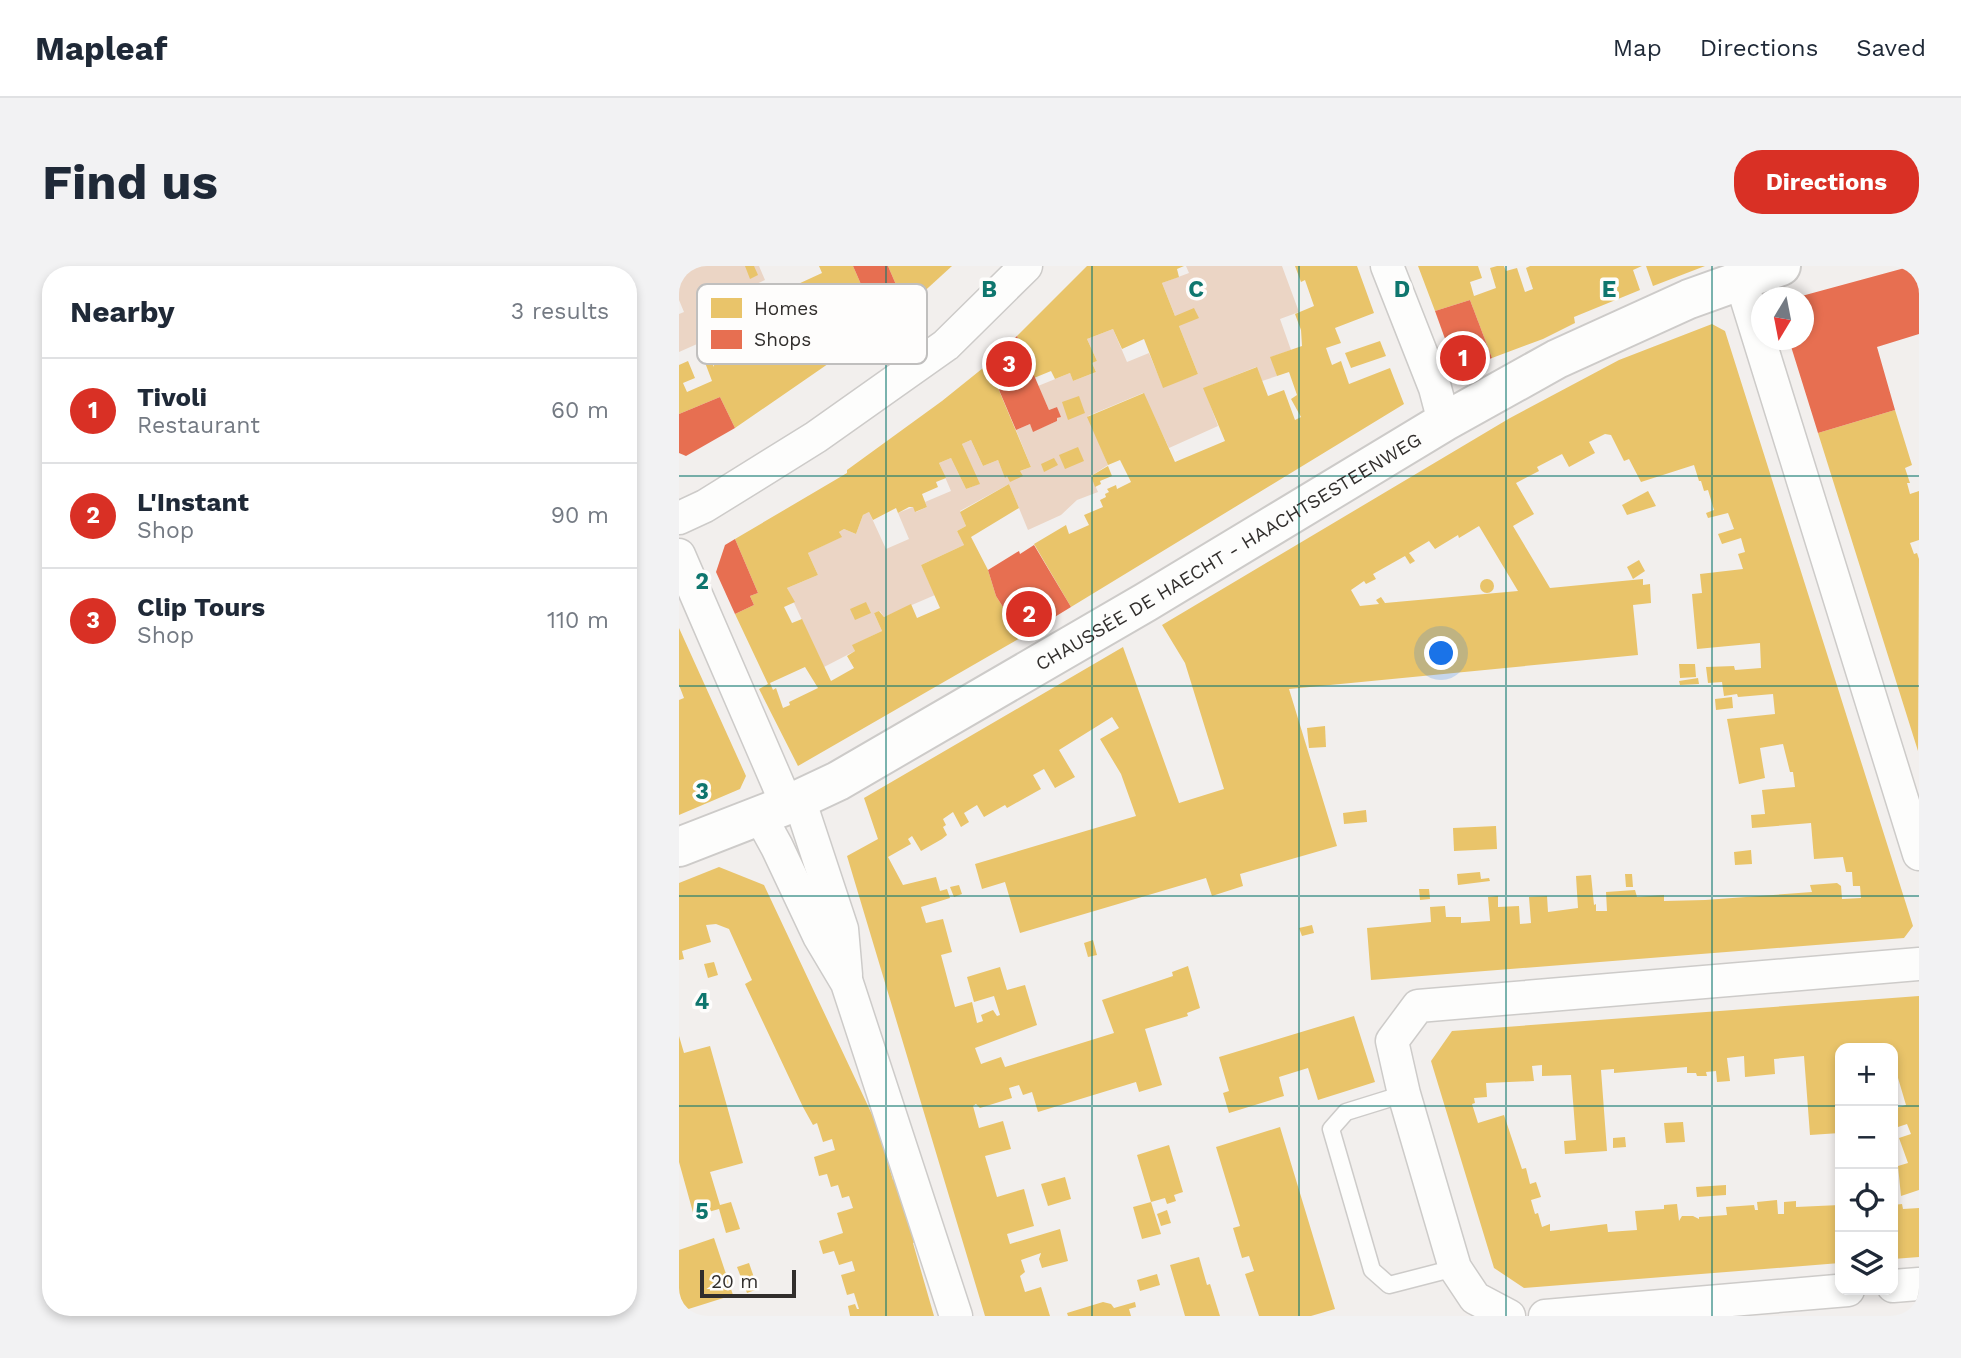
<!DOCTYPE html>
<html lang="en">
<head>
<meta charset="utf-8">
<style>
  :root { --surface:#fff; --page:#f2f2f3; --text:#1f2937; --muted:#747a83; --line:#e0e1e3; --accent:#d93025 }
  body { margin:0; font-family:"Work Sans",sans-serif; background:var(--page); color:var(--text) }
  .controls { position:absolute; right:21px; bottom:21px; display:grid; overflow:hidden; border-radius:14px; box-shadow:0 4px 10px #0003 }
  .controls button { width:63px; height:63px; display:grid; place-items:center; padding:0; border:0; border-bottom:2px solid var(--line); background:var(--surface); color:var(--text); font:35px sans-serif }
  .compass { position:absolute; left:1072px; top:21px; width:63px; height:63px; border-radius:50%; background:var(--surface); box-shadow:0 4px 10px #0003; rotate:190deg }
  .scale { position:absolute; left:21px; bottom:18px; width:96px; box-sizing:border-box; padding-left:7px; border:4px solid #312e2c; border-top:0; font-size:19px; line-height:24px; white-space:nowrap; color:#312e2c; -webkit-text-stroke:5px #fefdfc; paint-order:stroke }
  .you { position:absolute; left:763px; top:388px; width:24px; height:24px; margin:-18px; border:5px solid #fff; border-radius:50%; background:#1a73e8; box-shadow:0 0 0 10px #1a73e833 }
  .badge { display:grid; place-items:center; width:46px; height:46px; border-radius:50%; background:var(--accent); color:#fff; font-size:23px; font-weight:700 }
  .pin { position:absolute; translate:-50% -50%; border:4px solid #fff; box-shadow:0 2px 7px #0006 }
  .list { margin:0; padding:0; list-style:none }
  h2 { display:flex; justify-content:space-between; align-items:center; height:91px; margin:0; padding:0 28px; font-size:30px }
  h2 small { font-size:23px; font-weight:400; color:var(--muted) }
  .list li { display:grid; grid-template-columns:46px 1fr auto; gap:21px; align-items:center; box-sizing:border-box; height:105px; padding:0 28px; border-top:2px solid var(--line) }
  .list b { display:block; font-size:26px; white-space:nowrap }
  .list p { margin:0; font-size:23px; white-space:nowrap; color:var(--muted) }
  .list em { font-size:23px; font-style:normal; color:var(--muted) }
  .icon { flex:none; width:38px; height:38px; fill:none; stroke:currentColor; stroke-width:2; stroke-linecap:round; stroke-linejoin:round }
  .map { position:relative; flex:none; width:1240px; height:1050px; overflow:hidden; border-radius:28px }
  header { display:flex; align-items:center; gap:42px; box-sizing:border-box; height:98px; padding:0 35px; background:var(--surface); border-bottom:2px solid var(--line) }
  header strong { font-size:33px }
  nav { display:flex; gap:38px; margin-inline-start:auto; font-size:24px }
  .intro { display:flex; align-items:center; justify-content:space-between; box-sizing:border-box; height:168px; padding:0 42px }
  h1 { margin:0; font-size:49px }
  .button { padding:18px 32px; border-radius:28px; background:var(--accent); color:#fff; font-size:24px; font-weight:700 }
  main { display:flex; gap:42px; padding:0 42px }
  aside { flex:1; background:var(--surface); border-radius:28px; box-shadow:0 4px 10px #0003 }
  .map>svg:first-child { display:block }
</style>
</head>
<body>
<header>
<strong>Mapleaf</strong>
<nav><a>Map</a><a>Directions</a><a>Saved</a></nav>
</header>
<div class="intro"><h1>Find us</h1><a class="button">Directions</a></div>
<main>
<aside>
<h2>Nearby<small>3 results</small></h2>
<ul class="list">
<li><span class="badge">1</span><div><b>Tivoli</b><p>Restaurant</p></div><em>60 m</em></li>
<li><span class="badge">2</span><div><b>L'Instant</b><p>Shop</p></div><em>90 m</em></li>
<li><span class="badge">3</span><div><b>Clip Tours</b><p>Shop</p></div><em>110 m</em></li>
</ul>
</aside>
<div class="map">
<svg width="1240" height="1050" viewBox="0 0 1240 1050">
  <rect width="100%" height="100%" fill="#f2efed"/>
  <g fill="#ebd5c5">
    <polygon points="0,0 80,0 86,14 31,39 43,67 0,86 0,48 5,46 0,34"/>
    <polygon points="507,0 603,0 620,46 601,53 612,84 592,91 598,110 583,115 577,101 525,122 539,160 490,182 464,127 409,150 429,199 412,210 419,226 398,234 382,249 349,264 330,218 281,245 287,260 278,265 285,279 242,299 256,329 205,351 201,345 195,347 203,365 174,379 176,385 145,401 108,322 139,309 129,287 162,271 160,266 165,263 177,268 184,249 190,246 207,283 230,273 219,247 234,241 237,246 248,241 246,236 272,225 260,197 272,192 287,223 300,218 283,178 292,174 304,200 319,194 326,211 352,201 337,164 351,158 355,165 378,155 378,152 381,151 378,141 370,144 359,120 391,107 394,115 417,106 413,97 418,95 408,73 434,63 448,96 470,87 484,121 519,108 483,17 510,7"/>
  </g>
  <g fill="#e9c46a" fill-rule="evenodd">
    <polygon points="66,0 75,0 79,9 71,13"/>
    <polygon points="140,0 174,0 201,62 56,162 41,131 0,148 0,99 9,95 16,112 4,117 8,126 33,115 19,78 43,67 46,74 27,83 35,101 35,96 53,88 52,86 69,78 63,59 43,67 31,39 59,27 71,54 98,42 93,30 143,7"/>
    <polygon points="209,0 273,0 227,42"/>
    <polygon points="408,0 505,0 498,3 500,11 483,17 496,50 515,42 520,52 500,60 519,108 484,122 465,73 443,83 434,63 408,73 418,95 413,97 417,106 394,115 391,107 376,113 372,105 355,112 338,70"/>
    <polygon points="616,0 678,0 695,47 656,62 662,77 647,82 653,99 662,95 670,118 711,102 725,138 392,341 355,278 387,259 390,268 410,259 405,249 424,241 421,234 427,231 426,228 430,226 428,223 437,219 438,223 452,216 441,194 429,199 408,151 465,127 496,196 546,175 524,122 578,101 589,130 605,124 616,154 622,151 612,133 618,129 610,106 598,110 591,91 623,80 622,64 616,48 635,40 626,14 622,16"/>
    <polygon points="739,0 799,0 803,12 791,16 795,30 817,22 811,2 818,0 825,0 827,5 838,2 846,26 854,23 847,2 851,0 963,0 954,4 961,24 895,51 896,57 864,73 813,92 791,34 756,45"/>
    <polygon points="967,0 1026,0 974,20"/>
    <path d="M1033 58 1046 65 1234 660 1225 672 692 714 688 662 752 656 751 641 766 640 767 651H782V657L811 655 809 631 819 630V641L840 640 841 658 852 657 850 631 868 630 869 646 899 642 897 610 912 609 915 639 917 638V645H928L927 626 956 624 958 631 985 629V635L1026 634 1133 626 1131 619 1158 617 1162 620 1163 633 1182 632 1181 620H1174L1173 606H1167L1164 591 1135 593 1132 557 1073 562 1072 549 1086 548 1083 524 1116 521 1114 506H1111L1104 478 1081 482 1086 512 1060 518 1048 453 1096 448 1094 428 1059 431 1058 428 1045 430 1043 416 1029 417 1027 401 1055 400 1056 404 1082 402 1081 377 1018 383 1013 328 1023 327 1021 308 1064 303 1059 288 1066 286 1062 272 1043 278 1039 268 1055 263 1049 247 1029 252 1027 247 1035 244 1029 224 1025 225 1022 215H1020L1015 199 962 216 950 193 945 195 932 169 926 168 910 176 916 187 890 201 883 188 858 201 860 205 837 217 855 248 834 260 871 322 964 313V319L971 318 972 337 954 339 959 389 610 423 658 580 561 608 564 620 533 630 527 612 341 667 326 616 303 623 296 598 457 550 442 508 421 473 440 462 433 451 380 484 396 511 376 522 365 503 354 509 362 523 328 542 326 539 305 551 298 539 285 547 290 556 282 561 274 546 264 553 267 559 264 561 268 569 263 573 242 585 233 570 229 573 232 578 209 591 224 619 257 611 261 625 268 623 271 632 242 641 247 657 264 653 273 686 262 689 276 741 293 736 298 757 304 755 302 749 314 744 318 750 321 749 315 730 295 736 288 711 321 701 328 724 346 719 358 759 296 782 302 798 322 791 326 801 435 767 423 734 494 710 493 706 509 700 521 742 508 747 509 750 466 763 483 819 460 826 457 816 359 846 353 826 344 829 340 819 330 822 333 832 301 842 297 838 294 840 300 862 324 855 332 883 306 890 318 931 345 923 355 960 328 968 331 978 381 963 389 995 363 1002 360 993 362 987 342 994 346 1006 341 1010 346 1026 362 1021 371 1050H306L168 590 199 573 185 532 444 381 500 537 545 523 506 397 483 359 831 152 940 94ZM800 260 839 325 706 337 702 331 697 334 700 338 681 340 672 324 685 315 687 318 697 313 694 308 726 290 731 298 736 295 730 287 750 275 756 283 779 269 780 272Z"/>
    <polygon points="701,75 707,90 672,102 666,87"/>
    <path d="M309 98 352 201 341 205 344 210 331 216 328 210 326 212 319 194 304 200 292 174 283 178 301 218 287 223 272 192 260 197 267 212 257 216 259 221 243 228 248 241 236 246 234 241H230L219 247 217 242 194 254 190 246 184 249 177 268 165 263 160 266 163 271 129 287 139 309 108 322 116 336 105 341 113 357 123 353 152 415 175 402 168 390 176 385 173 379 203 365 195 347 200 345 205 351 232 338 238 352 261 342 242 299 285 279 278 265 287 260 281 246 330 218 340 242 292 271 309 304 317 330 343 371 119 500 80 423 89 418 56 348 75 339 71 330 79 327 56 273 168 207V204L263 135ZM126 401 139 422 110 436 111 439 104 442 97 422 94 424 91 417Z"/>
    <polygon points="400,130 406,147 389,154 383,136"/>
    <polygon points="1216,144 1233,199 1226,202 1231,217 1228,217 1231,228 1240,225 1240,274 1231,277 1235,288 1238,287 1240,293 1239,485 1139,167"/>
    <polygon points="399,181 405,195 386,203 380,189"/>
    <polygon points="375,192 379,199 365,206 362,198"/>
    <polygon points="429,200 433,210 421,215 422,218 416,221 412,210"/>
    <polygon points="969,225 977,240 948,249 943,239"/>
    <polygon points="960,294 966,305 954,313 948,301"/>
    <circle cx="808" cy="320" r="7"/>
    <polygon points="187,336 192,347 176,354 171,343"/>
    <polygon points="0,362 67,510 61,523 0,549 0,434 5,432 0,419"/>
    <polygon points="1000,398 1016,398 1017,411 1001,412"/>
    <polygon points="1019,412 1020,418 1001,419 1000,415"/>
    <polygon points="1053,431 1054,442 1037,444 1036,433"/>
    <polygon points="646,460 647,481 630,482 628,462"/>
    <polygon points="687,544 688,556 665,558 664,547"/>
    <polygon points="817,560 818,583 775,585 774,562"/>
    <polygon points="1072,584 1073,598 1056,599 1055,586"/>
    <polygon points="40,601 85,619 198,859 214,914 222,911 241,974 234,977 255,1050 171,1050 169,1040 176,1038 178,1043 180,1043 175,1027 168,1029 162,1009 176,1005 173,995 160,999 155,985 144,988 140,975 164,967 158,947 174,942 170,930 163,932 159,919 152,921 148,908 140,910 135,891 156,884 153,873 144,876 138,857 134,859 124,841 66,718 73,714 50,663 37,658 27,659 32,676 3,685 5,693 0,694 0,617"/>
    <polygon points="801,606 802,613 810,612 811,615 779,619 778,608"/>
    <polygon points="946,608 953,608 954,621 947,621"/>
    <polygon points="280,619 283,628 275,631 271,621"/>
    <polygon points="740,623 750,623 751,633 741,634"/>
    <polygon points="633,659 635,667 623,670 620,662"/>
    <polygon points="414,674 418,689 409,691 405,677"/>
    <polygon points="35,696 39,709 29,712 25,698"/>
    <polygon points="1240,730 1240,924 1222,930 1219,900 1229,897 1220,872 1232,868 1228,858 1219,861 1214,843 1227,839 1214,795 1214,782 1161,782 1161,842 1159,843 1161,867 1131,869 1125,790 1095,793 1096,808 1066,811 1065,790 1048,792 1051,815 1038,816 1037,805 1027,806 1028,810 1018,810 1017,807 1008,807 1008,801 935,807 935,803 922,804 928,885 886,888 885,875 897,874 892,809 863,810 863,799 853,800 855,815 807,817 808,831 795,832 796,837 793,838 799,857 825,849 843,903 847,902 851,918 857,916 862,931 852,934 856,948 859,947 863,961 871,958 871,965 928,958 929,966 958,964 956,945 985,943 985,939 998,938 1000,955 1003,950 1014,950 1020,953 1020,951 1048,949 1047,941 1075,939 1076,944 1079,944 1078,936 1098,934 1099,948 1105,948 1105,936 1117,935 1117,941 1161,939 1161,997 845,1022 815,1002 752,795 773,765"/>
    <polygon points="675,750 696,816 639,834 629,802 600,811 605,830 550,847 544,827 550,825 540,791"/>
    <polygon points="0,770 5,787 31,780 64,897 31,906 41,939 52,936 61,963 47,967 40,943 15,950 0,896"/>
    <polygon points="1004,856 1006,876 987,877 985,857"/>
    <polygon points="601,861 656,1043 632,1050 580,1050 566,1008 575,1005 570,990 563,992 554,962 561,960 537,881"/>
    <polygon points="946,871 947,881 934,882 934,872"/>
    <polygon points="490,879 504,926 495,929 497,935 488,938 486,932 472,936 482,968 463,973 454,941 472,936 458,889"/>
    <polygon points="386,911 392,933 369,940 362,918"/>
    <polygon points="1047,919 1047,929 1018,931 1017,921"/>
    <polygon points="1223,938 1224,943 1240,942 1240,991 1214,993 1214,939"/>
    <polygon points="488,944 492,957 482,960 478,948"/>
    <polygon points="35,972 54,1029 0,1046 0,984"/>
    <polygon points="520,991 528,1019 531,1018 541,1050 506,1050 491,999"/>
    <polygon points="70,997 79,1023 68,1027 58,1001"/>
    <polygon points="478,1008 481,1019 461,1025 458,1014"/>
    <polygon points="424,1036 432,1038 435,1042 456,1036 457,1041 450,1043 452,1050 389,1050 388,1047"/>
  </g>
  <g fill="#e76f51">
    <polygon points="174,0 209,0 227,42 201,62"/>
    <polygon points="1233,0 1240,22 1240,68 1198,81 1216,144 1139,167 1110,74 1125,74 1125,32 1119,31"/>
    <polygon points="791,34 813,92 786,102 774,95 756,45"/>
    <polygon points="338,70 370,144 378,141 382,151 378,152 378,155 354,166 351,158 337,164 309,98"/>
    <polygon points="41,131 56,162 7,190 0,187 0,148"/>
    <polygon points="56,273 79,327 71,330 75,339 56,348 37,306 46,279"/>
    <polygon points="355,279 392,341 343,371 317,330 309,304 340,285 341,288"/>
  </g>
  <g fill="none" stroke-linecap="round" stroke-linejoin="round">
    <defs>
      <polyline id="service" points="725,828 667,846 652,863 693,1004 710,1019 776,1002"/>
      <g id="minor">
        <polyline points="708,0 756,122 765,156"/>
        <polyline points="1062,15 1240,588"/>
        <polyline points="0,252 26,240 137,171 267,79 347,0"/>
        <polyline points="0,289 108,539"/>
        <polyline points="120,533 163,663 167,709"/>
        <polyline points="81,550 98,581 140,670 168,717 277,1050"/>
        <polyline points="1214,1020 1240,1018"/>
        <polyline points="830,1050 796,1032 776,1002 725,828 713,775 739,740 1240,698"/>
        <polyline points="866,1050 1169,1024"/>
      </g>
      <g id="tertiary">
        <path id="s1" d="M0 581 108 539 159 515 467 336 765 156 878 93 1010 33 1102 0"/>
      </g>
    </defs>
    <use href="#service" stroke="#cdcbc9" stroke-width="19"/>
    <use href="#minor" stroke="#cdcbc9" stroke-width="35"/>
    <use href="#tertiary" stroke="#cdcbc9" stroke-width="42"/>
    <use href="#service" stroke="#fdfdfc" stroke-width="16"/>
    <use href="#minor" stroke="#fdfdfc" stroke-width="32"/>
    <use href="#tertiary" stroke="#fdfdfc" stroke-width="38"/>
  </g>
  <path fill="none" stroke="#0f766e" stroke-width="2" stroke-opacity="0.55" d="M207 0V1050M413 0V1050M620 0V1050M827 0V1050M1033 0V1050M0 210H1240M0 420H1240M0 630H1240M0 840H1161M1214 840H1240"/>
  <g text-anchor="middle" stroke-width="7" stroke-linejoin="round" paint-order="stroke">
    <g font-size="19" fill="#312e2c" stroke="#fefdfc">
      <text dy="7" stroke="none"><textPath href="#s1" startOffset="625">CHAUSSÉE DE HAECHT - HAACHTSESTEENWEG</textPath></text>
    </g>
  </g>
  <rect x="18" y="18" width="230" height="80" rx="10" fill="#fefdfc" stroke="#c0bfbe" stroke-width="2"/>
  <rect x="32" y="32" width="31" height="20" fill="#e9c46a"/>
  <rect x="32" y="64" width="31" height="19" fill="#e76f51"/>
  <g font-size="19" fill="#312e2c">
    <text x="75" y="49">Homes</text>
    <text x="75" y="80">Shops</text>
  </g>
  <g font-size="23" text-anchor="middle" font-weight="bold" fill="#0f766e" stroke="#fefdfc" stroke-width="7" stroke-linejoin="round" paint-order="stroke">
    <text x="310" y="31">B</text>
    <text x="517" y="31">C</text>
    <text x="723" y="31">D</text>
    <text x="930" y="31">E</text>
    <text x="23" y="323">2</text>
    <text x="23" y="533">3</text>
    <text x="23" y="743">4</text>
    <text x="23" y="953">5</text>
  </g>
</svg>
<div class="controls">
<button>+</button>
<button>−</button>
<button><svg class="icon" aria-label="locate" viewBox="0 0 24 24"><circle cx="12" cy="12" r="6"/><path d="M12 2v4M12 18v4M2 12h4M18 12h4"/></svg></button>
<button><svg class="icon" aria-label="layers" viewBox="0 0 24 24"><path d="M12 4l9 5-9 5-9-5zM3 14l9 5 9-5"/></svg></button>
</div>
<svg class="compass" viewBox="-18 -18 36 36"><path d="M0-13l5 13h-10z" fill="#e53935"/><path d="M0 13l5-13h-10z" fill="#747a83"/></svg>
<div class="scale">20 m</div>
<div class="you"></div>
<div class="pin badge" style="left:784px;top:92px">1</div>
<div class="pin badge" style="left:350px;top:348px">2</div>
<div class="pin badge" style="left:330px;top:98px">3</div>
</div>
</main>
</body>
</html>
